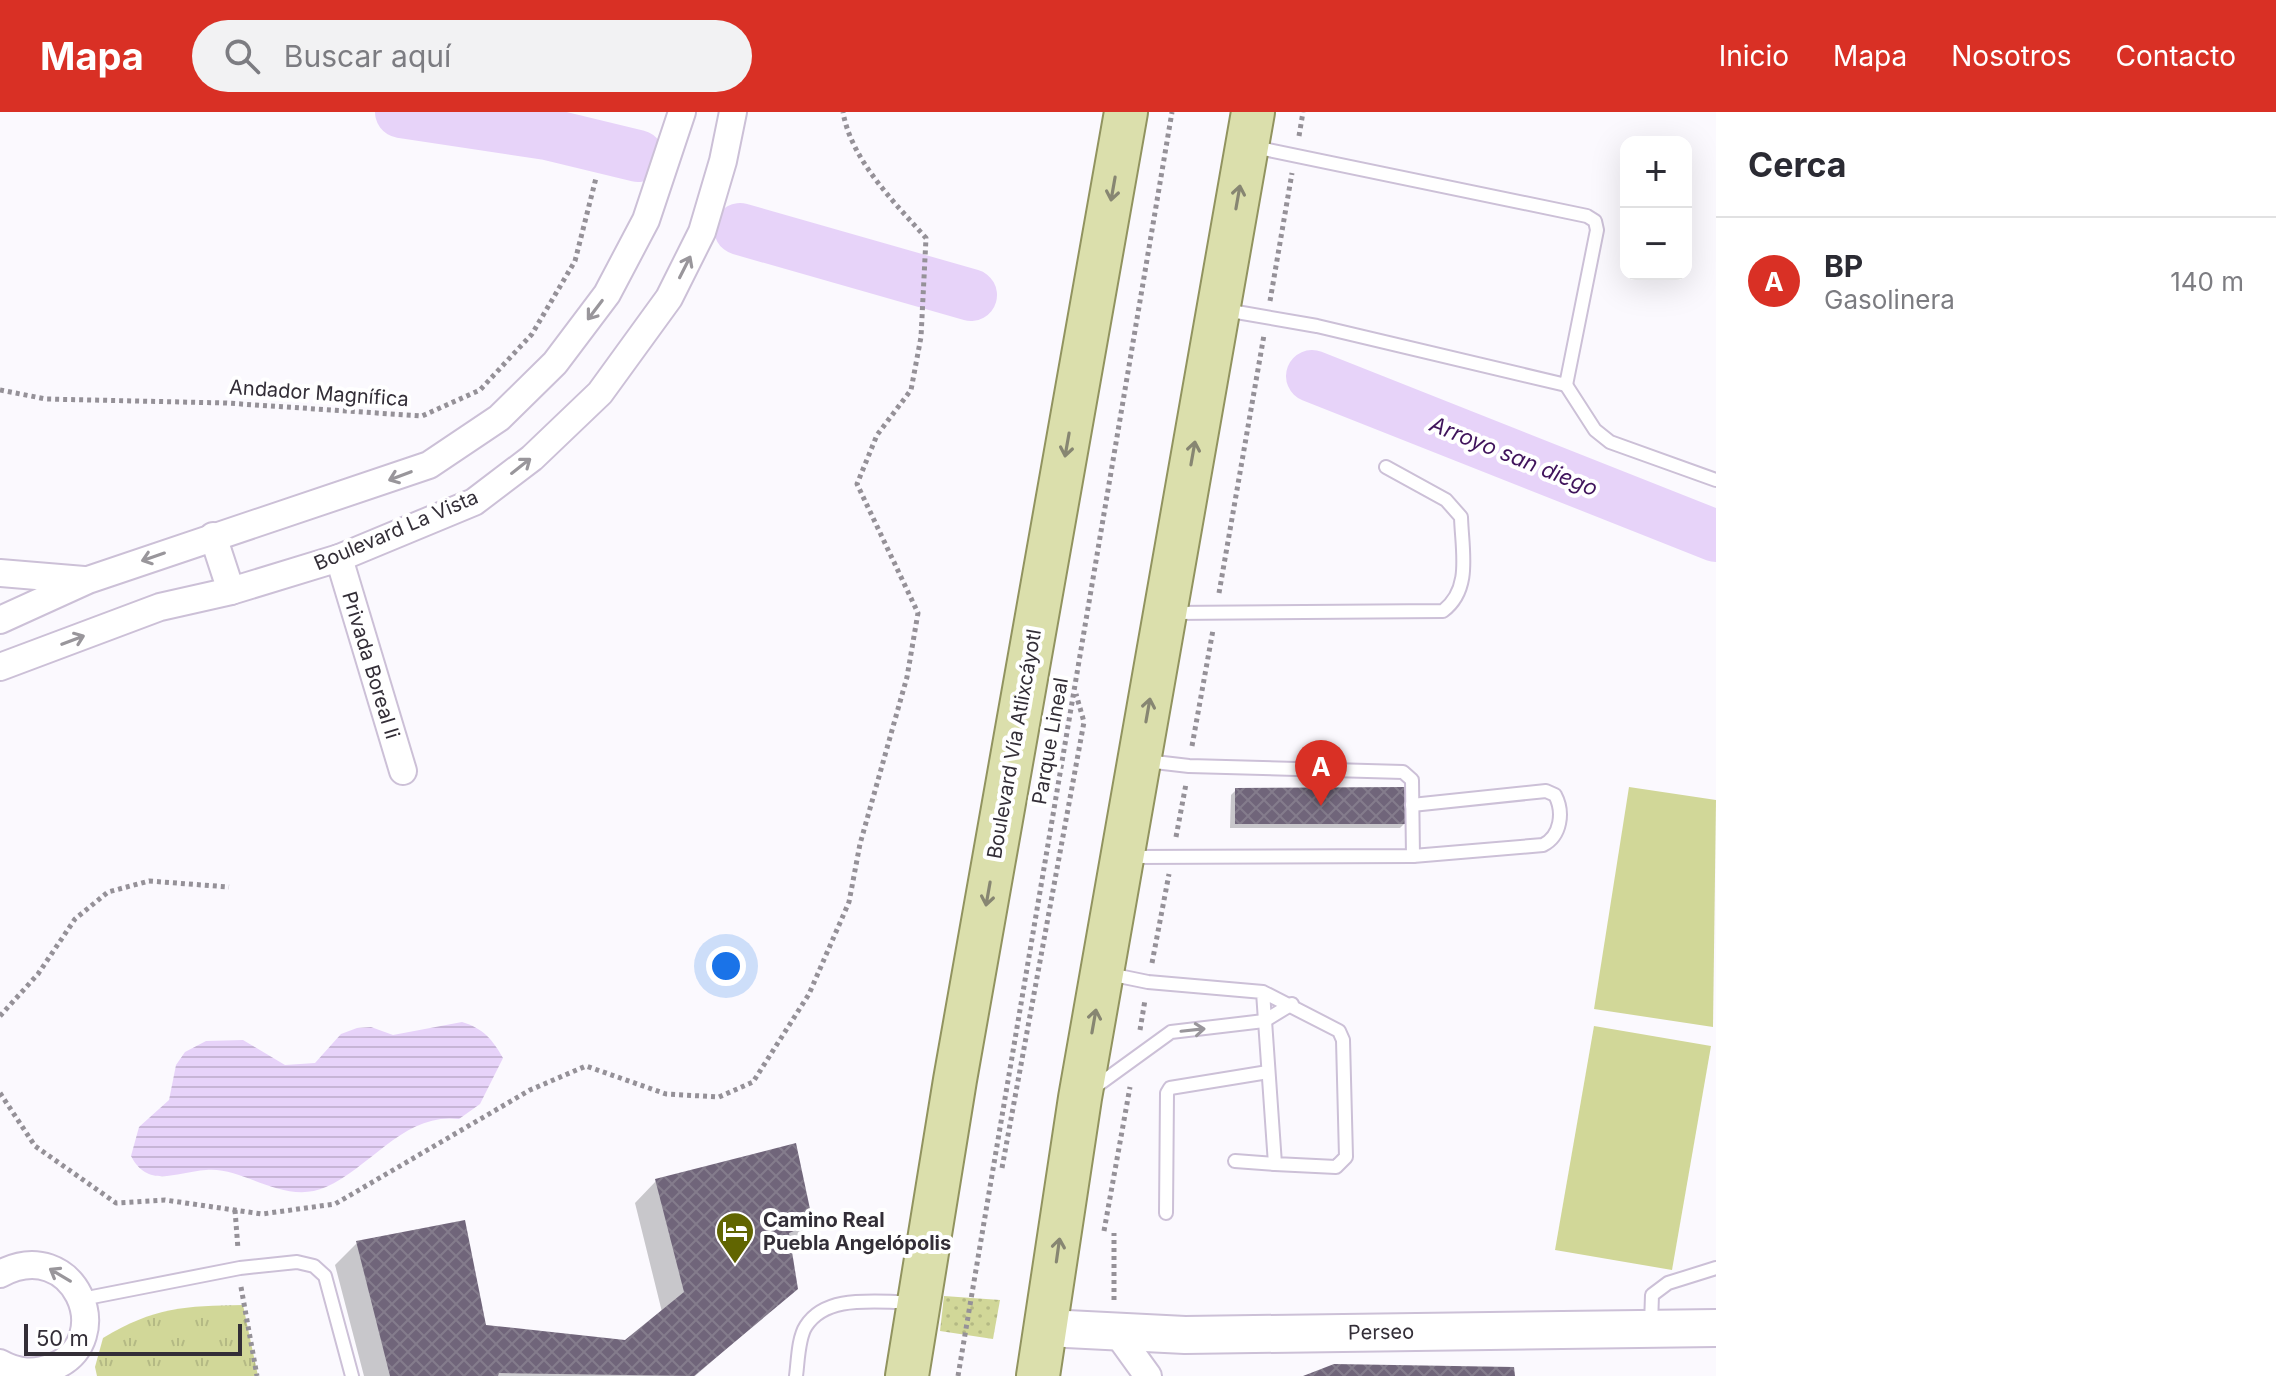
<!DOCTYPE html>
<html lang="es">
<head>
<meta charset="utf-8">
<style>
  :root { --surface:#fff; --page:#f2f2f3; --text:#2b2b33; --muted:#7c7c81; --line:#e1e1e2; --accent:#d93025 }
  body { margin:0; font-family:Inter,sans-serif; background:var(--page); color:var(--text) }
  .controls { position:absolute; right:24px; top:24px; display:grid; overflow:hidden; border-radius:16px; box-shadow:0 8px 32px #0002 }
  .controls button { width:72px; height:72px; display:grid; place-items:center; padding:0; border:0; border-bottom:2px solid var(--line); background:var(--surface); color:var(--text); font:40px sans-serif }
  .scale { position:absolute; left:24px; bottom:20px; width:218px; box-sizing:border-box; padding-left:8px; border:4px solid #332e37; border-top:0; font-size:22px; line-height:28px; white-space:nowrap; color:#332e37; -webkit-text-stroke:6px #fff; paint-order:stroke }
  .you { position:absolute; left:726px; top:854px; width:28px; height:28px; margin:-20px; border:6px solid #fff; border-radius:50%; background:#1a73e8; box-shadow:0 0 0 12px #1a73e833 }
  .badge { display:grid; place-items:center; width:52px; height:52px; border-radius:50%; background:var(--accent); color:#fff; font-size:26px; font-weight:700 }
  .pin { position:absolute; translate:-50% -66px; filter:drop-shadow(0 2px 4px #0008) }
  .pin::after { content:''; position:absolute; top:42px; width:28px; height:24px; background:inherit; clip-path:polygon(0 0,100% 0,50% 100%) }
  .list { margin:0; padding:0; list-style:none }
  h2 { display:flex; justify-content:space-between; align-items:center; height:104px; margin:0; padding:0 32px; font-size:34px }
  h2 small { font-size:26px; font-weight:400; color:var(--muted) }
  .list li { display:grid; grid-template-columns:52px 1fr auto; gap:24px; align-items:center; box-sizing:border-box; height:128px; padding:0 32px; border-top:2px solid var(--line) }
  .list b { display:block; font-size:30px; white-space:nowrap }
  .list p { margin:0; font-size:26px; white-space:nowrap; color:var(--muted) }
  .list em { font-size:26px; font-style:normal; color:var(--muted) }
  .icon { flex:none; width:44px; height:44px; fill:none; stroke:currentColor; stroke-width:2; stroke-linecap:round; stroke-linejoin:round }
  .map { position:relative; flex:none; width:1716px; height:1264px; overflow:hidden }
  header { display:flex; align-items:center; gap:48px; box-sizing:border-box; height:112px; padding:0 40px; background:var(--accent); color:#fff }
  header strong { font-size:38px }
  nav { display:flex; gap:44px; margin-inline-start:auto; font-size:28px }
  .search { width:560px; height:72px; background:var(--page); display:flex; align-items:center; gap:20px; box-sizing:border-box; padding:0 28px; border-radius:44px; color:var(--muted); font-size:30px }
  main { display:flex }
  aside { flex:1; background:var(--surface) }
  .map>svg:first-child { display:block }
</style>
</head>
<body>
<header>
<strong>Mapa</strong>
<div class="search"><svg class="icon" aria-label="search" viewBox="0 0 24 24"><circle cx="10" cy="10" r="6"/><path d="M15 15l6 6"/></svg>Buscar aquí</div>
<nav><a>Inicio</a><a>Mapa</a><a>Nosotros</a><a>Contacto</a></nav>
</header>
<main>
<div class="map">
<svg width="1716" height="1264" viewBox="0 0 1716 1264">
  <defs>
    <pattern id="grass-tufts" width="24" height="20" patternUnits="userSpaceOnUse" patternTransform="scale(2)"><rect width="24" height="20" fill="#d1d798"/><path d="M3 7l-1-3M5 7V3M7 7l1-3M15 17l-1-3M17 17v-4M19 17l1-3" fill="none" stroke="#b4b984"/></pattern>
    <pattern id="park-dots" width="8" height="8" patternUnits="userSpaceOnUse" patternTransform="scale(2)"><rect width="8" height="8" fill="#d1d798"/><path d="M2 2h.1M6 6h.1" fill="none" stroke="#b4b984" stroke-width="1.8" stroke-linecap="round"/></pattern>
    <pattern id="water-rules" width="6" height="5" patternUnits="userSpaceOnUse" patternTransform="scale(2)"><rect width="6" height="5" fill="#e7d3f9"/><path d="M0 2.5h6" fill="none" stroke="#c7b5d6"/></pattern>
    <pattern id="building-cross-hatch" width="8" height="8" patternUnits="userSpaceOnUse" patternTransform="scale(2)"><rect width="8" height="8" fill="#70657a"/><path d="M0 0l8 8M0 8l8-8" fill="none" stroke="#847c8c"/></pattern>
  </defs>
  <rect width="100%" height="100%" fill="#fbf9fe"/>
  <path fill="url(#grass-tufts)" d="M243 1193 258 1264H97L95 1255 103 1226C154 1195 185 1194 243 1193Z"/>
  <polygon fill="url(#park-dots)" points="944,1184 1000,1188 993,1227 940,1219"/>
  <g fill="#d1d798">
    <polygon points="1629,675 1716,688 1713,915 1594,897"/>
    <polygon points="1594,914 1711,934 1672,1158 1555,1138"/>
  </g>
  <path fill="url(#water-rules)" d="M462 910C483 916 493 928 503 946L480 992 459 1007C405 1000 371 1055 326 1075 284 1094 243 1054 206 1058 176 1060 148 1077 131 1044L139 1015 169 988 176 953 185 940 206 929 243 928 285 953 315 951 341 922 357 916 371 915 393 923Z"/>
  <g fill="#0003">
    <polygon points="1236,678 1405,711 1400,716 1230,716 1231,683"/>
    <polygon points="656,1069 811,1111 789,1133 796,1176 695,1264 364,1264 335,1153 357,1131 484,1215 626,1230 662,1200 635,1091"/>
  </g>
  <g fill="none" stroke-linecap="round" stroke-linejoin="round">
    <g stroke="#e7d3f9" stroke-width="52">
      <polyline points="401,0 547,22 638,44"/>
      <polyline points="740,117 971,183"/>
      <polyline points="1312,264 1716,424"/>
    </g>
  </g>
  <g fill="url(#building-cross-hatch)">
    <polygon points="1407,675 1407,712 1235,712 1235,676"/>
    <polygon points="796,1031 813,1111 789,1121 798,1177 694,1264 499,1261 498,1264 390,1264 356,1129 465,1108 486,1213 625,1228 684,1180 655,1067"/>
    <polygon points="1334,1252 1514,1255 1515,1264 1303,1264"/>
  </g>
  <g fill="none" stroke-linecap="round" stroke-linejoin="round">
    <defs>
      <g id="lane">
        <polyline points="1225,198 1317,214 1566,273 1597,118 1595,109 1587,104 1254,35"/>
        <polyline points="1566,273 1595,318 1610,330 1716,368"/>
        <path d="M1171 501 1443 499C1472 477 1462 439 1461 405L1446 388 1386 355"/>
        <path d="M1412 693 1546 679 1555 683C1564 700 1561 724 1543 733L1413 744"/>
        <polyline points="1130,745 1413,744 1412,668 1403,660 1189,654 1146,649"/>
        <polyline points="1109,862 1148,870 1263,880 1339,919 1343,928 1346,1045 1336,1055 1275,1052 1263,880"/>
        <polyline points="1091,978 1171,920 1264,909 1292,892"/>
        <polyline points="1235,1049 1275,1052"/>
        <polyline points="1166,1101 1167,981 1170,976 1268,960"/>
        <polyline points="82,1187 240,1156 297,1150 314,1154 325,1164 352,1264"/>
        <polyline points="1651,1213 1652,1183 1668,1171 1716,1156"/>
        <path d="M796 1264C798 1250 798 1226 806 1214 827 1181 878 1191 912 1190"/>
      </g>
      <g id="street">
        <polyline points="213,424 231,479"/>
        <polyline points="339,446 403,659"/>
        <polyline points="0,461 84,468"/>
        <polyline points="0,508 88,468 429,353 499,306 555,251 607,182 646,108 682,0"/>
        <polyline points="0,555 160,495 231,479 339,446 474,390 532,346 600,281 669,186 702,120 723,49 733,0"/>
        <path d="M0 1162C74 1122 119 1228 53 1255 34 1262 18 1261 0 1251"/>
        <polyline points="1114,1217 1148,1264"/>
      </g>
      <polyline id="secondary" points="1047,1216 1185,1223 1716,1216"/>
      <g id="primary">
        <polyline points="907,1264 955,968 1126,0"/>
        <polyline points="1038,1264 1080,986 1253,0"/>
      </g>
    </defs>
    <use href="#lane" stroke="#ccc0d7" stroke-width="16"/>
    <use href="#street" stroke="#ccc0d7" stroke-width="30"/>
    <use href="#secondary" stroke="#ccc0d7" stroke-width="40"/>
    <use href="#primary" stroke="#91935f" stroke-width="46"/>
    <g stroke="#959198" stroke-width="5" stroke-dasharray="4 4" stroke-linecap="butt">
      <polyline points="1299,24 1303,0"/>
      <polyline points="1270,189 1292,61"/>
      <polyline points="0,278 46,287 226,291 422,304 480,278 532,222 575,149 596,66"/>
      <polyline points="1219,481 1264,223"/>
      <polyline points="1192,634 1213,518"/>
      <polyline points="1176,725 1186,672"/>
      <polyline points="1152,851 1169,762"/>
      <polyline points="0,904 38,862 75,807 108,780 149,769 229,775"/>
      <polyline points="1140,918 1145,888"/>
      <path d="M0 981 35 1034 116 1091 165 1088 262 1102 335 1092 530 978 586 954 666 982 719 985 753 970 809 882 849 790 860 732 907 565 918 501 857 372 877 323 911 278 921 225 926 126C895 91 851 48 843 0"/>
      <polyline points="1002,1056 1084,610 1076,582"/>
      <polyline points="235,1098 238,1137"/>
      <polyline points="1104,1119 1130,975"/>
      <polyline points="241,1175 257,1264"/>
      <polyline points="1114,1188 1114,1121"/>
      <polyline points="958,1264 1172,0"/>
    </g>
    <use href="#lane" stroke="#fff" stroke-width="12"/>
    <use href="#street" stroke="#fff" stroke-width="26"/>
    <use href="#secondary" stroke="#fff" stroke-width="36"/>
    <use href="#primary" stroke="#dbdfac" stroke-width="42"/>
  </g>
  <defs><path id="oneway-shaft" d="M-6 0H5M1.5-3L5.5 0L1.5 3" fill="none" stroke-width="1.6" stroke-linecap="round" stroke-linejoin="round" transform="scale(2)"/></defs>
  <g stroke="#878672">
    <use href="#oneway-shaft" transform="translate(1113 77) rotate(100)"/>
    <use href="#oneway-shaft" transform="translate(1238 85) rotate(-80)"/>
    <use href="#oneway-shaft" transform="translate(1067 333) rotate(100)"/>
    <use href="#oneway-shaft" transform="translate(1193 341) rotate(-80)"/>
    <use href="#oneway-shaft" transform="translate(1148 598) rotate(-80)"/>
    <use href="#oneway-shaft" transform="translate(988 782) rotate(100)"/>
    <use href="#oneway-shaft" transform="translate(1094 909) rotate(-80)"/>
    <use href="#oneway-shaft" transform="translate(1058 1138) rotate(-82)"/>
  </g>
  <g stroke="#99969b">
    <use href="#oneway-shaft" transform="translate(685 155) rotate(-63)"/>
    <use href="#oneway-shaft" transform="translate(595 198) rotate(127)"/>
    <use href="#oneway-shaft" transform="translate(521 354) rotate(-38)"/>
    <use href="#oneway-shaft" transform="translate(400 364) rotate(159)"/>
    <use href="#oneway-shaft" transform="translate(153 445) rotate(161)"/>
    <use href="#oneway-shaft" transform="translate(73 528) rotate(-21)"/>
    <use href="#oneway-shaft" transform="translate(1193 918) rotate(-6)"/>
    <use href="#oneway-shaft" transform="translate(60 1163) rotate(-149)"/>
  </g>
  <defs>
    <symbol id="hotel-pin" viewBox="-11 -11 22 30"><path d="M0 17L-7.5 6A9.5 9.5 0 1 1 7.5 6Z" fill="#616501" stroke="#fff"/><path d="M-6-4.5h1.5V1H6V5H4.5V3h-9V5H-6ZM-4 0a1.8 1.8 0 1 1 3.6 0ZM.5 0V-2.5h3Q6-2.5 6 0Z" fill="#fff"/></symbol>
  </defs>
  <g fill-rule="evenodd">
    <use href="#hotel-pin" x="713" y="1097" width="44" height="60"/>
  </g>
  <g text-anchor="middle" stroke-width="8" stroke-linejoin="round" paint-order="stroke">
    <g font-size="20" fill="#332e37" stroke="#fff">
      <text transform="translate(319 281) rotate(4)" y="7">Andador Magnífica</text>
      <text transform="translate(396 418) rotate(-23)" y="7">Boulevard La Vista</text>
      <text transform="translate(371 553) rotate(73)" y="7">Privada Boreal Ii</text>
      <text transform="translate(1050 629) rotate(-80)" y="7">Parque Lineal</text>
      <text transform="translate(1014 632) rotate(-80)" y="7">Boulevard Vía Atlixcáyotl</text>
      <text transform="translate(1381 1220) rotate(-1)" y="7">Perseo</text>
    </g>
    <g font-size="20" font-weight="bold" fill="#332e37" stroke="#fff" text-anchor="start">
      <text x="763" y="1115">Camino Real<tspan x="763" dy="23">Puebla Angelópolis</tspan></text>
    </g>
    <g font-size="22" font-style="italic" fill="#40145c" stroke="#fff">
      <text transform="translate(1514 344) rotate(22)" y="8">Arroyo san diego</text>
    </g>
  </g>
</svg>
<div class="controls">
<button>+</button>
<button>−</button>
</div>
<div class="scale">50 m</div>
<div class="you"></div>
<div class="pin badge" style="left:1321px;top:694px">A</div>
</div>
<aside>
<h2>Cerca<small></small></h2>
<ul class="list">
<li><span class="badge">A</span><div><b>BP</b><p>Gasolinera</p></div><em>140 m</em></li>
</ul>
</aside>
</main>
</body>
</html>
